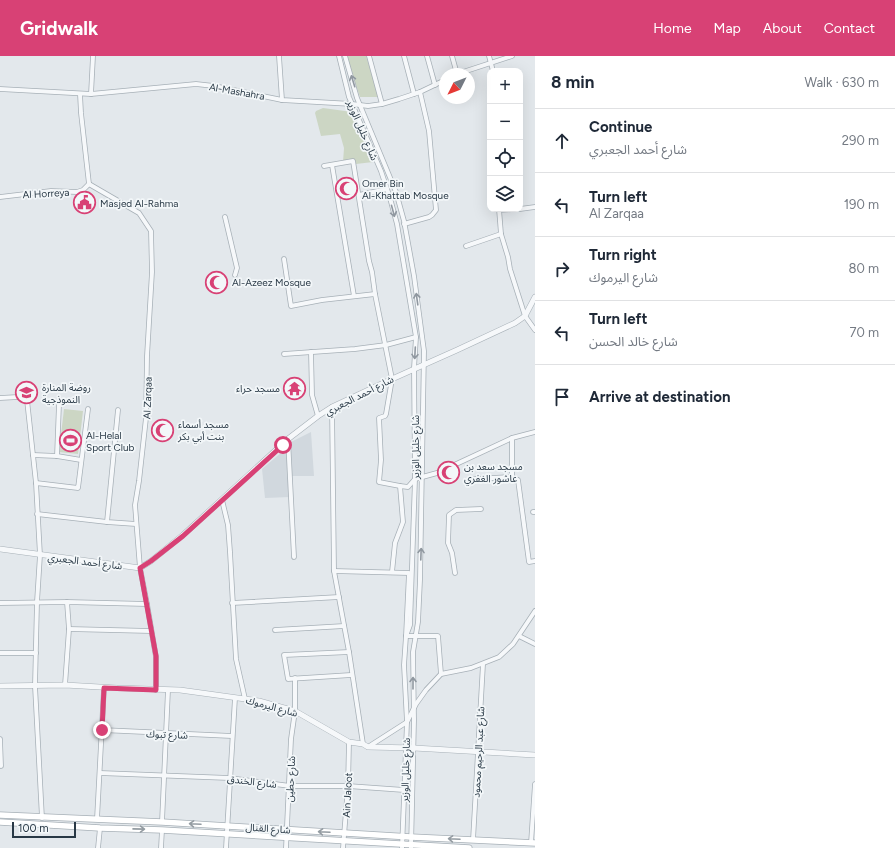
<!DOCTYPE html>
<html lang="en">
<head>
<meta charset="utf-8">
<style>
  :root { --surface:#fff; --page:#f2f2f3; --text:#1f2937; --muted:#747a83; --line:#e0e1e3; --accent:#d84175 }
  body { margin:0; font-family:Figtree,"Noto Sans Arabic",sans-serif; background:var(--page); color:var(--text) }
  .controls { position:absolute; right:12px; top:12px; display:grid; overflow:hidden; border-radius:8px; box-shadow:0 4px 16px #0002 }
  .controls button { width:36px; height:36px; display:grid; place-items:center; padding:0; border:0; border-bottom:1px solid var(--line); background:var(--surface); color:var(--text); font:20px sans-serif }
  .compass { position:absolute; left:439px; top:12px; width:36px; height:36px; border-radius:50%; background:var(--surface); box-shadow:0 4px 16px #0002; rotate:228deg }
  .scale { position:absolute; left:12px; bottom:10px; width:64px; box-sizing:border-box; padding-left:4px; border:2px solid #293946; border-top:0; font-size:11px; line-height:14px; white-space:nowrap; color:#293946; -webkit-text-stroke:3px #f3f7f9; paint-order:stroke }
  .stop { position:absolute; width:12px; height:12px; margin:-9px; border:3px solid #d84175; border-radius:50%; background:#fff }
  .stop.end { background:#d84175; border-color:#fff; box-shadow:0 1px 4px #0008 }
  .list { margin:0; padding:0; list-style:none }
  h2 { display:flex; justify-content:space-between; align-items:center; height:52px; margin:0; padding:0 16px; font-size:17px }
  h2 small { font-size:13px; font-weight:400; color:var(--muted) }
  .list li { display:grid; grid-template-columns:26px 1fr auto; gap:12px; align-items:center; box-sizing:border-box; height:64px; padding:0 16px; border-top:1px solid var(--line) }
  .list b { display:block; font-size:15px; white-space:nowrap }
  .list p { margin:0; font-size:13px; white-space:nowrap; color:var(--muted) }
  .list em { font-size:13px; font-style:normal; color:var(--muted) }
  .icon { flex:none; width:22px; height:22px; fill:none; stroke:currentColor; stroke-width:2; stroke-linecap:round; stroke-linejoin:round }
  .map { position:relative; flex:none; width:535px; height:792px; overflow:hidden }
  header { display:flex; align-items:center; gap:24px; box-sizing:border-box; height:56px; padding:0 20px; background:var(--accent); color:#fff }
  header strong { font-size:19px }
  nav { display:flex; gap:22px; margin-inline-start:auto; font-size:14px }
  main { display:flex }
  aside { flex:1; background:var(--surface) }
  .map>svg:first-child { display:block }
</style>
</head>
<body>
<header>
<strong>Gridwalk</strong>
<nav><a>Home</a><a>Map</a><a>About</a><a>Contact</a></nav>
</header>
<main>
<div class="map">
<svg width="535" height="792" viewBox="0 0 535 792">
  <rect width="100%" height="100%" fill="#e3e8ec"/>
  <g fill="#d1d8de">
    <polygon points="311,376 314,420 292,420 291,386"/>
    <polygon points="288,391 290,441 265,442 262,413"/>
  </g>
  <g fill="#ccd6c4">
    <polygon points="346,0 366,0 379,41 360,41"/>
    <polygon points="323,52 352,56 357,65 373,106 356,108 354,104 343,106 344,92 340,78 321,80 315,57 316,55"/>
    <polygon points="64,353 83,355 78,398 59,396"/>
  </g>
  <g fill="none" stroke-linecap="round" stroke-linejoin="round">
    <defs>
      <g id="minor">
        <polyline points="279,0 282,44"/>
        <polyline points="339,0 349,41 381,115 390,142 397,168 416,281 414,312 415,423 410,569 406,580 404,609 407,666 402,792"/>
        <polyline points="345,0 357,42 396,136 404,165 414,220 424,295 420,524 418,566 413,596 414,664 411,792"/>
        <polyline points="369,0 382,48"/>
        <polyline points="404,0 414,38"/>
        <polyline points="427,0 435,29"/>
        <polyline points="452,0 457,18"/>
        <polyline points="489,0 493,15"/>
        <polyline points="457,18 512,0"/>
        <polyline points="0,33 91,38 196,28 214,30 282,44 352,48 368,50 382,48 399,43 420,36 445,24"/>
        <polyline points="80,38 81,57 89,128"/>
        <polyline points="91,38 93,0"/>
        <polyline points="332,109 354,240"/>
        <polyline points="324,110 353,105 369,205 372,216 375,238 392,323 386,358 385,360 379,362 381,404 379,426 400,430 403,466 395,487 392,516"/>
        <polyline points="89,128 139,157 151,175 152,216 147,300 146,362 139,425 135,449 140,512 147,548 156,601 156,634"/>
        <polyline points="359,139 387,133"/>
        <polyline points="0,141 51,135 77,136 83,134 89,128"/>
        <polyline points="499,153 501,178 508,201 510,213 525,260 535,274"/>
        <polyline points="520,153 535,151"/>
        <polyline points="499,154 514,153"/>
        <polyline points="225,161 237,212 235,219"/>
        <polyline points="404,168 429,161 432,159 436,154 429,75 420,36"/>
        <polyline points="466,190 501,178"/>
        <polyline points="284,203 291,250 322,244 375,238"/>
        <polyline points="311,296 312,339 318,360"/>
        <polyline points="284,298 355,293 386,289 416,281"/>
        <polyline points="0,342 18,341"/>
        <polyline points="27,344 36,427 40,499 37,546 35,630 42,762"/>
        <polyline points="332,351 334,515 349,596 363,688"/>
        <polyline points="288,383 294,501"/>
        <polyline points="33,399 57,400 81,404"/>
        <polyline points="57,400 59,348"/>
        <polyline points="512,421 512,382 535,376"/>
        <polyline points="475,423 512,421 518,424 529,506 535,505"/>
        <polyline points="36,427 78,432 88,353"/>
        <polyline points="400,430 408,431 415,423 437,417 512,382"/>
        <polyline points="222,444 228,469 230,496 236,603 245,643"/>
        <polyline points="533,456 535,456"/>
        <polyline points="37,458 107,466 136,468"/>
        <polyline points="107,466 118,354"/>
        <polyline points="334,515 409,517 406,580 438,580 441,618"/>
        <polyline points="455,517 452,497 448,487 449,459 456,454 481,453"/>
        <polyline points="0,547 67,546 147,548"/>
        <polyline points="232,547 339,541"/>
        <polyline points="69,573 151,575"/>
        <polyline points="275,574 344,570"/>
        <polyline points="519,580 535,588"/>
        <polyline points="349,596 284,599 288,623 351,619"/>
        <polyline points="0,597 36,597"/>
        <polyline points="65,629 69,573 67,546"/>
        <polyline points="102,674 232,680"/>
        <polyline points="0,683 1,710"/>
        <polyline points="368,691 407,666 416,648 426,634 441,618 471,612 499,601 513,588 535,555"/>
        <polyline points="100,717 229,722 290,730 348,730 404,734"/>
        <polyline points="97,763 104,632"/>
        <polyline points="162,766 168,634"/>
        <polyline points="473,784 483,608"/>
        <polyline points="531,787 535,728"/>
        <polyline points="98,792 100,772"/>
        <polyline points="161,792 162,774"/>
        <polyline points="226,792 235,642"/>
        <polyline points="286,792 291,683 295,655 295,622"/>
        <polyline points="343,792 348,730 349,686"/>
      </g>
      <g id="tertiary">
        <polyline points="0,493 140,512 151,505 183,479 288,383 318,360 332,351 392,323 457,294 515,267 525,260 535,241"/>
        <polyline points="0,630 65,629 117,632 180,634 259,645 295,655 349,686 363,688 368,691 414,692 535,699"/>
      </g>
      <g id="secondary">
        <polyline points="0,759 162,766 411,781 535,787"/>
        <polyline points="0,766 100,772 162,774 469,792"/>
      </g>
    </defs>
    <use href="#minor" stroke="#a7b0b7" stroke-width="5.5"/>
    <use href="#tertiary" stroke="#a7b0b7" stroke-width="6"/>
    <use href="#secondary" stroke="#a7b0b7" stroke-width="7"/>
    <use href="#minor" stroke="#f6f8fa" stroke-width="4"/>
    <use href="#tertiary" stroke="#f6f8fa" stroke-width="5"/>
    <use href="#secondary" stroke="#fff" stroke-width="5.5"/>
  </g>
  <defs><path id="oneway-shaft" d="M-6 0H5M1.5-3L5.5 0L1.5 3" fill="none" stroke-width="1.6" stroke-linecap="round" stroke-linejoin="round"/></defs>
  <g stroke="#9098a0">
    <use href="#oneway-shaft" transform="translate(353 25) rotate(-107)"/>
    <use href="#oneway-shaft" transform="translate(393 155) rotate(75)"/>
    <use href="#oneway-shaft" transform="translate(417 243) rotate(-98)"/>
    <use href="#oneway-shaft" transform="translate(415 297) rotate(93)"/>
    <use href="#oneway-shaft" transform="translate(421 498) rotate(-88)"/>
    <use href="#oneway-shaft" transform="translate(413 627) rotate(-90)"/>
  </g>
  <g stroke="#949ca2">
    <use href="#oneway-shaft" transform="translate(195 768) rotate(-177)"/>
    <use href="#oneway-shaft" transform="translate(139 773) rotate(1)"/>
    <use href="#oneway-shaft" transform="translate(324 776) rotate(-177)"/>
    <use href="#oneway-shaft" transform="translate(454 783) rotate(-177)"/>
  </g>
  <g fill="none" stroke-linecap="round" stroke-linejoin="round">
    <polyline stroke="#d84175" stroke-width="5" points="102,674 104,632 156,634 156,600 140,512 151,505 183,480 283,389"/>
  </g>
  <defs>
    <symbol id="mosque-ring" viewBox="-11 -11 22 22"><circle r="9.5" fill="#f3f7f9" stroke="#d84175" stroke-width="1.5"/><path d="M3.5-4.9A6 6 0 1 0 3.5 4.9A5 5 0 1 1 3.5-4.9Z" fill="#d84175"/></symbol>
    <symbol id="civic-ring" viewBox="-11 -11 22 22"><circle r="9.5" fill="#f3f7f9" stroke="#d84175" stroke-width="1.5"/><path d="M-.6-6.5H3V-4.5H.6V-3L4-1V1h2V6H-6V1h2V-1L-.6-3ZM-1.2 2.5V6h2.4V2.5Z" fill="#d84175"/></symbol>
    <symbol id="temple-ring" viewBox="-11 -11 22 22"><circle r="9.5" fill="#f3f7f9" stroke="#d84175" stroke-width="1.5"/><path d="M0-6L5-2H3V0L6.5 2.5H4V6H1.5V3h-3V6H-4V2.5H-6.5L-3 0V-2H-5Z" fill="#d84175"/></symbol>
    <symbol id="school-ring" viewBox="-11 -11 22 22"><circle r="9.5" fill="#f3f7f9" stroke="#d84175" stroke-width="1.5"/><path d="M0-5L7-2L0 1L-7-2ZM-4 1L0 2.5L4 1V4Q0 6-4 4Z" fill="#d84175"/></symbol>
    <symbol id="stadium-ring" viewBox="-11 -11 22 22"><circle r="9.5" fill="#f3f7f9" stroke="#d84175" stroke-width="1.5"/><path d="M0-5a6.5 5 0 1 0 0 10a6.5 5 0 1 0 0-10ZM-3.5-1.8h7v3.6h-7Z" fill="#d84175"/></symbol>
  </defs>
  <g fill-rule="evenodd">
    <use href="#mosque-ring" x="334" y="120" width="25" height="25"/>
    <use href="#civic-ring" x="72" y="134" width="25" height="25"/>
    <use href="#mosque-ring" x="204" y="214" width="25" height="25"/>
    <use href="#temple-ring" x="282" y="320" width="25" height="25"/>
    <use href="#school-ring" x="14" y="324" width="25" height="25"/>
    <use href="#mosque-ring" x="150" y="362" width="25" height="25"/>
    <use href="#stadium-ring" x="58" y="372" width="25" height="25"/>
    <use href="#mosque-ring" x="436" y="404" width="25" height="25"/>
  </g>
  <g text-anchor="middle" stroke-width="3.5" stroke-linejoin="round" paint-order="stroke">
    <g font-size="10" fill="#293946" stroke="#f3f7f9">
      <text transform="translate(237 35) rotate(10)" y="4">Al-Mashahra</text>
      <text transform="translate(363 74) rotate(67)" y="4">شارع خليل الوزير</text>
      <text transform="translate(46 137) rotate(-3)" y="4">Al Horreya</text>
      <text transform="translate(359 339) rotate(-27)" y="4">شارع أحمد الجعبري</text>
      <text transform="translate(147 342) rotate(-88)" y="4">Al Zarqaa</text>
      <text transform="translate(415 391) rotate(-90)" y="4">شارع خليل الوزير</text>
      <text transform="translate(85 505) rotate(7)" y="4">شارع أحمد الجعبري</text>
      <text transform="translate(272 650) rotate(15)" y="4">شارع اليرموك</text>
      <text transform="translate(167 678) rotate(2)" y="4">شارع تبوك</text>
      <text transform="translate(478 696) rotate(-87)" y="4">شارع عبد الرحيم محمود</text>
      <text transform="translate(405 714) rotate(-88)" y="4">شارع خليل الوزير</text>
      <text transform="translate(290 723) rotate(-87)" y="4">شارع حطين</text>
      <text transform="translate(252 725) rotate(7)" y="4">شارع الخندق</text>
      <text transform="translate(347 739) rotate(-87)" y="4">Ain Jaloot</text>
      <text transform="translate(268 772) rotate(4)" y="4">شارع القنال</text>
    </g>
    <g font-size="10" fill="#293946" stroke="#f3f7f9" text-anchor="start">
      <text x="362" y="131">Omer Bin<tspan x="362" dy="12">Al-Khattab Mosque</tspan></text>
      <text x="100" y="151">Masjed Al-Rahma</text>
      <text x="232" y="230">Al-Azeez Mosque</text>
      <text x="42" y="335">روضة المنارة<tspan x="42" dy="12">النموذجية</tspan></text>
      <text x="280" y="336" text-anchor="end">مسجد حراء</text>
      <text x="178" y="372">مسجد أسماء<tspan x="178" dy="12">بنت أبي بكر</tspan></text>
      <text x="86" y="383">Al-Helal<tspan x="86" dy="12">Sport Club</tspan></text>
      <text x="464" y="414">مسجد سعد بن<tspan x="464" dy="12">عاشور الغفري</tspan></text>
    </g>
  </g>
</svg>
<div class="controls">
<button>+</button>
<button>−</button>
<button><svg class="icon" aria-label="locate" viewBox="0 0 24 24"><circle cx="12" cy="12" r="6"/><path d="M12 2v4M12 18v4M2 12h4M18 12h4"/></svg></button>
<button><svg class="icon" aria-label="layers" viewBox="0 0 24 24"><path d="M12 4l9 5-9 5-9-5zM3 14l9 5 9-5"/></svg></button>
</div>
<svg class="compass" viewBox="-18 -18 36 36"><path d="M0-13l5 13h-10z" fill="#e53935"/><path d="M0 13l5-13h-10z" fill="#747a83"/></svg>
<div class="scale">100 m</div>
<div class="stop" style="left:283px;top:389px"></div>
<div class="stop end" style="left:102px;top:674px"></div>
</div>
<aside>
<h2>8 min<small>Walk · 630 m</small></h2>
<ul class="list">
<li><svg class="icon" aria-label="ahead" viewBox="0 0 24 24"><path d="M12 20V5M6 11l6-6 6 6"/></svg><div><b>Continue</b><p>شارع أحمد الجعبري</p></div><em>290 m</em></li>
<li><svg class="icon" aria-label="left" viewBox="0 0 24 24"><path d="M17 20v-9H6M10 6l-5 5 5 5"/></svg><div><b>Turn left</b><p>Al Zarqaa</p></div><em>190 m</em></li>
<li><svg class="icon" aria-label="right" viewBox="0 0 24 24"><path d="M7 20v-9h11M14 6l5 5-5 5"/></svg><div><b>Turn right</b><p>شارع اليرموك</p></div><em>80 m</em></li>
<li><svg class="icon" aria-label="left" viewBox="0 0 24 24"><path d="M17 20v-9H6M10 6l-5 5 5 5"/></svg><div><b>Turn left</b><p>شارع خالد الحسن</p></div><em>70 m</em></li>
<li><svg class="icon" aria-label="arrive" viewBox="0 0 24 24"><path d="M6 21V4h12l-3 4 3 4H6"/></svg><div><b>Arrive at destination</b></div></li>
</ul>
</aside>
</main>
</body>
</html>
